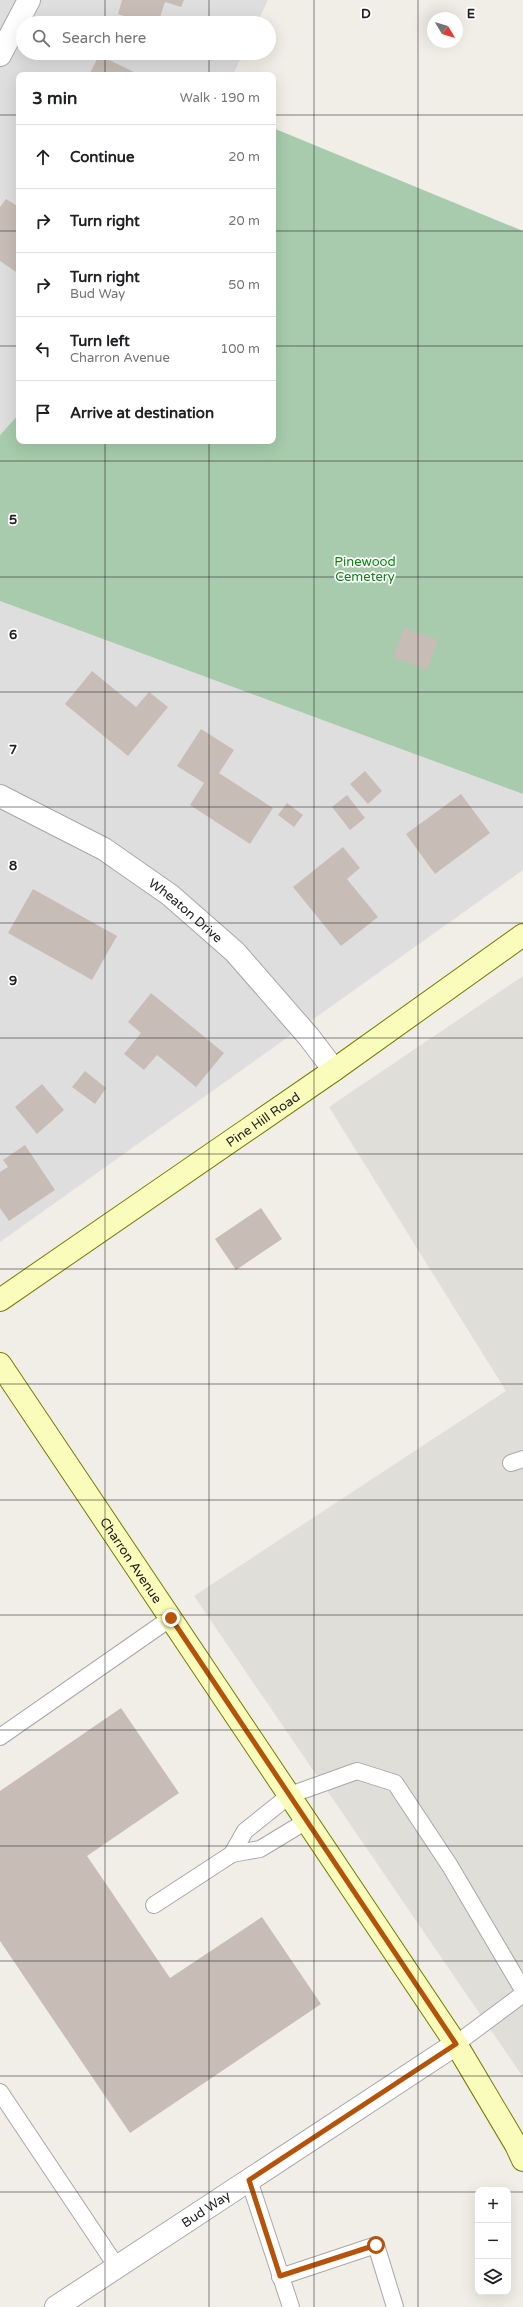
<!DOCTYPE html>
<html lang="en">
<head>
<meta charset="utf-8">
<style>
  :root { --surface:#fff; --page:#f2f2f2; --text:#202124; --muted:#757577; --line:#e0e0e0 }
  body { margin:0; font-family:"Varela Round",sans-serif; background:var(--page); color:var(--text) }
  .controls { position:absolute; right:12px; bottom:12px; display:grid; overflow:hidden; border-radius:8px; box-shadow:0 4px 16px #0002 }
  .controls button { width:36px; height:36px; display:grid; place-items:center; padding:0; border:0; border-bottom:1px solid var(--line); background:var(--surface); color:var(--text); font:20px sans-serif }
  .compass { position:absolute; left:427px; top:12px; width:36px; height:36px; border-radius:50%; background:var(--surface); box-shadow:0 4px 16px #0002; rotate:128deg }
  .stop { position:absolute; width:12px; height:12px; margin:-9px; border:3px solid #b45309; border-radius:50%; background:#fff }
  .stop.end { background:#b45309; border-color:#fff; box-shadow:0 1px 4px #0008 }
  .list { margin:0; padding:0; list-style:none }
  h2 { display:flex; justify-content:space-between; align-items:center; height:52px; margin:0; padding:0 16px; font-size:17px }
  h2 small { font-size:13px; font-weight:400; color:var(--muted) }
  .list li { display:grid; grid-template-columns:26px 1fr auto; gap:12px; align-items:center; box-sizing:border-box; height:64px; padding:0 16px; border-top:1px solid var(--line) }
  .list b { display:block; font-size:15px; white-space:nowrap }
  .list p { margin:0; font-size:13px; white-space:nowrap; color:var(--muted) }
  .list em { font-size:13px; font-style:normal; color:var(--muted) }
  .icon { flex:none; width:22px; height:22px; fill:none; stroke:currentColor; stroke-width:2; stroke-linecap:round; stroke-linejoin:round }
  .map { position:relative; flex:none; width:523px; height:2307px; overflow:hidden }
  .search { position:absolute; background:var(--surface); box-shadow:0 4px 16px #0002; left:16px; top:16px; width:260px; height:44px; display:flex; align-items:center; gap:10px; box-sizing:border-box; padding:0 14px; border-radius:22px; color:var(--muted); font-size:15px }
  .panel { position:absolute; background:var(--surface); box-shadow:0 4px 16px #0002; left:16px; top:72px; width:260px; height:372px; border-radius:8px }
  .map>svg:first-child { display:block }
</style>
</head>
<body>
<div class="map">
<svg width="523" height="2307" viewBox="0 0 523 2307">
  <rect width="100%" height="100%" fill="#f1eee7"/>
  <g fill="#dfdede">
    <polygon points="0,0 268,0 257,23 23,23 23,53 243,53 233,75 19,75 19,414 0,435"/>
    <polygon points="0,601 523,794 523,870 0,1242"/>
  </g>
  <polygon fill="#e0ded8" points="523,976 523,2077 194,1596 506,1391 329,1107"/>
  <polygon fill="#a7cbac" points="273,128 523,231 523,794 0,601 0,435 19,414 19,441 273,441"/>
  <g fill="#c7bdb6">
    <polygon points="122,0 184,0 181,7 165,2 158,23 145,23 118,14"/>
    <polygon points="99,55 140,75 89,75"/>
    <polygon points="6,199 19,207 19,274 0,261 0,207"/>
    <polygon points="404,628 438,640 427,670 393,657"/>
    <polygon points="92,671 136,707 149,692 168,707 128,756 65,704"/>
    <polygon points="201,729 234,750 219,773 273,808 250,844 190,805 204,783 177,766"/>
    <polygon points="365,771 382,791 368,804 350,784"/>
    <polygon points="461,794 490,833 435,874 406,834"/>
    <polygon points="347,795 365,818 350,830 332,807"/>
    <polygon points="287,803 303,815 294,827 278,815"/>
    <polygon points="343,847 360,868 347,879 378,917 341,946 293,887"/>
    <polygon points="33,889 117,936 92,980 8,933"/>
    <polygon points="151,993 224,1053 196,1087 157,1055 144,1070 124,1054 141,1033 128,1022"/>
    <polygon points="85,1071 106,1088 95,1104 72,1087"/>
    <polygon points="42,1084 64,1110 37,1134 15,1107"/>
    <polygon points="25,1145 55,1190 9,1221 0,1208 0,1172 8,1167 3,1160"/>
    <polygon points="261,1208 282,1239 236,1270 215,1239"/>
    <polygon points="121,1708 179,1793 87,1856 170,1978 262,1917 321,2004 130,2133 0,1941 0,1791"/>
  </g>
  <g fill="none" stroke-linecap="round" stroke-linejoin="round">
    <defs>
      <g id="lane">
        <polyline points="511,1463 523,1459"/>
        <polyline points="0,1737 171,1618"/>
        <polyline points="308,1820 260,1849 232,1854 245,1831 290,1795 357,1771 395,1783 450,1866 523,1990"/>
        <polyline points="154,1905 232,1854"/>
        <polyline points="456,2044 523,1994"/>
        <polyline points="0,2092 117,2267"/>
        <polyline points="249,2180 291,2307"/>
        <polyline points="280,2277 376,2245 395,2307"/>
      </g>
      <g id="street">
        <polyline points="0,55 29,0"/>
        <path id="s1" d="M0 796 104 849 170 895 235 952 309 1037 334 1070"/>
        <path id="s2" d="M56 2307 456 2044"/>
      </g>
      <g id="secondary">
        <path id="s3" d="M0 1300 334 1070 523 935"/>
        <path id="s4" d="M0 1364 456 2044 516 2145 523 2160"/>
      </g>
    </defs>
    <use href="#lane" stroke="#a8a8a8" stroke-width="18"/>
    <use href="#street" stroke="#a8a8a8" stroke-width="24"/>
    <use href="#secondary" stroke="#747f01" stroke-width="24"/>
    <use href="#lane" stroke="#fff" stroke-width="16"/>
    <use href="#street" stroke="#fff" stroke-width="22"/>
    <use href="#secondary" stroke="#fafcbb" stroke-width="22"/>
  </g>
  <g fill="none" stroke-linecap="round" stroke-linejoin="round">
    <polyline stroke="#b45309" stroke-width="5" points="171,1618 456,2044 249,2180 280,2276 376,2245"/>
  </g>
  <path fill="none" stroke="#212121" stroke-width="1" stroke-opacity="0.55" d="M105 0V23M209 0V23M314 0V2307M418 0V2307M105 53V75M209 53V75M0 115H19M273 115H523M0 231H19M273 231H523M0 346H19M273 346H523M105 441V2307M209 441V2307M0 461H523M0 577H523M0 692H523M0 807H523M0 923H523M0 1038H523M0 1154H523M0 1269H523M0 1384H523M0 1500H523M0 1615H523M0 1730H523M0 1846H523M0 1961H523M0 2076H523M0 2192H478M508 2192H523"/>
  <g text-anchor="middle" stroke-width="3.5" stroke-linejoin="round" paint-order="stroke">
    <g font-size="13" fill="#08860f" stroke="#fff">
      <text x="365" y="566">Pinewood<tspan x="365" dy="15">Cemetery</tspan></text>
    </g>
    <g font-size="13" fill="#212121" stroke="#fff">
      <text dy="5" stroke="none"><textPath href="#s1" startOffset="219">Wheaton Drive</textPath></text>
      <text dy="5" stroke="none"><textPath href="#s3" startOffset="319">Pine Hill Road</textPath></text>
      <text dy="5" stroke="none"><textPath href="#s4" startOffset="236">Charron Avenue</textPath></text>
      <text dy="5" stroke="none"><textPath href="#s2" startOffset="179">Bud Way</textPath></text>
    </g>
  </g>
  <g font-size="13" text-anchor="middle" font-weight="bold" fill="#212121" stroke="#fff" stroke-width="3.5" stroke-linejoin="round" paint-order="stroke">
    <text x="366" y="18">D</text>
    <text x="471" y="18">E</text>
    <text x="13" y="524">5</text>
    <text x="13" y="639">6</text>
    <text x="13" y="754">7</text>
    <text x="13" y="870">8</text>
    <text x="13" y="985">9</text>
  </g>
</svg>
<div class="controls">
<button>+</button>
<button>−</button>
<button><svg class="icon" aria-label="layers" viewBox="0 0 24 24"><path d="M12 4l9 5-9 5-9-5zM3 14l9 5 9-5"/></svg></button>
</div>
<svg class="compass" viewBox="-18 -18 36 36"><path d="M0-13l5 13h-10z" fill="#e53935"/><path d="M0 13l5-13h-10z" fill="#757577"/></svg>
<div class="stop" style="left:376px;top:2245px"></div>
<div class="stop end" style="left:171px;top:1618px"></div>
<div class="search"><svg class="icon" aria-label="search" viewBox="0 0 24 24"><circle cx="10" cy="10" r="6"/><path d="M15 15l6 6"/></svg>Search here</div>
<section class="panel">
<h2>3 min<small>Walk · 190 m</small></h2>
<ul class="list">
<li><svg class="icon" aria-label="ahead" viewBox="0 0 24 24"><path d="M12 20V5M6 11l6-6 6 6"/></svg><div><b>Continue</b></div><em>20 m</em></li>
<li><svg class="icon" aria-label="right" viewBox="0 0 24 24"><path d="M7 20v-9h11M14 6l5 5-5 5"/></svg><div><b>Turn right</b></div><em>20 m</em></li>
<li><svg class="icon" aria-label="right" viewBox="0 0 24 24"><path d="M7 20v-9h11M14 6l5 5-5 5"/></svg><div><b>Turn right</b><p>Bud Way</p></div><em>50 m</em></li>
<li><svg class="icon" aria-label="left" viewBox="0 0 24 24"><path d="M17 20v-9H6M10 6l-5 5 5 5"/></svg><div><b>Turn left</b><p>Charron Avenue</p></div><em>100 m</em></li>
<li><svg class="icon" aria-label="arrive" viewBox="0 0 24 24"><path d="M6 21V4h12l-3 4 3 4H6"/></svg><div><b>Arrive at destination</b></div></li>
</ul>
</section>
</div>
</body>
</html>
